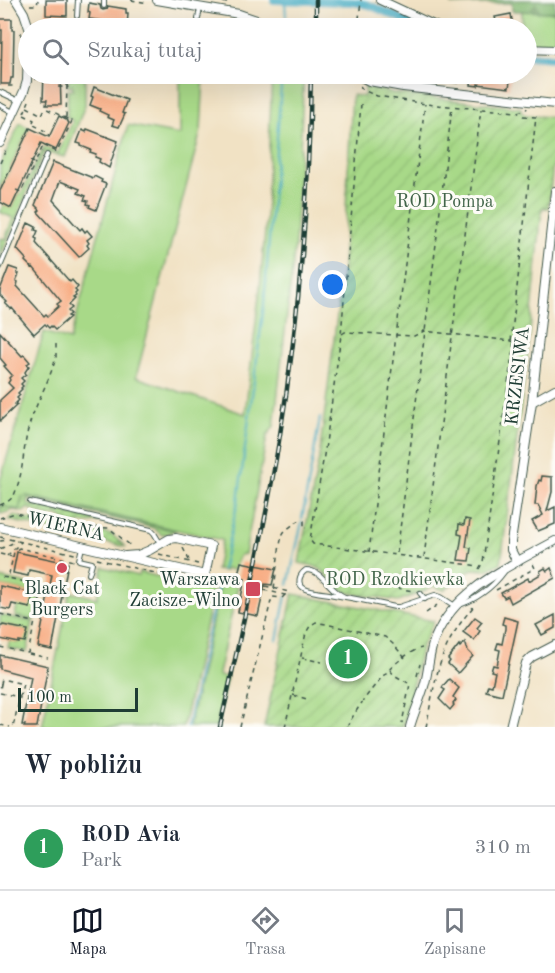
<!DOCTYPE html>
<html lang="pl">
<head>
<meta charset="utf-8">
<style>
  :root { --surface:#fff; --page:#f2f2f3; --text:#1f2937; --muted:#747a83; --line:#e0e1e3; --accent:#111827 }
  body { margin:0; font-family:"Old Standard TT",serif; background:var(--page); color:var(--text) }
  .scale { position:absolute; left:18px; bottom:15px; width:120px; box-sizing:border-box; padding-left:6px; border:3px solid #1f3d34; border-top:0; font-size:16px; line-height:21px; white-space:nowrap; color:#1f3d34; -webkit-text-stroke:4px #fdfcf7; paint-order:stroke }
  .you { position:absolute; left:333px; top:285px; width:21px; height:21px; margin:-15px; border:4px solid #fff; border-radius:50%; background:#1a73e8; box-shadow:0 0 0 9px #1a73e833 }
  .badge { display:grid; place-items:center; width:39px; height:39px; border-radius:50%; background:var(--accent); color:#fff; font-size:20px; font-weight:700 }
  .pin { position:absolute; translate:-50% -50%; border:3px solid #fff; box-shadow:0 2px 6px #0006 }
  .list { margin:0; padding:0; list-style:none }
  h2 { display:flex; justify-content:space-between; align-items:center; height:78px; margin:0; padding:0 24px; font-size:26px }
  h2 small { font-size:20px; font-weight:400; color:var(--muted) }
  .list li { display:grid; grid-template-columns:39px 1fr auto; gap:18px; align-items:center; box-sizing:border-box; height:84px; padding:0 24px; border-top:2px solid var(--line) }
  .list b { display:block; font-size:22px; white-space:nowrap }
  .list p { margin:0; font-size:20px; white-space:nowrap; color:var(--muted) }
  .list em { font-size:20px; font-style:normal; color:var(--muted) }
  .icon { flex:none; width:33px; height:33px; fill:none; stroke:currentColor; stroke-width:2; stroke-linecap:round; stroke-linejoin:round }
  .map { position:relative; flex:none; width:555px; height:727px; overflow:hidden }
  .search { position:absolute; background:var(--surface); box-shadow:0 6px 24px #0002; left:18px; right:18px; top:18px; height:66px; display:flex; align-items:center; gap:15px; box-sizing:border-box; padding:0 21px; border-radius:33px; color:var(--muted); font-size:22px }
  .sheet { height:162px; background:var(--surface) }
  nav { display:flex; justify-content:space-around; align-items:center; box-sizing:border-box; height:84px; border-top:2px solid var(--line); background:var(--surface); font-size:16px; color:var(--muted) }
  nav a { display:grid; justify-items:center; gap:3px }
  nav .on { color:var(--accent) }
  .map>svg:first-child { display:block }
</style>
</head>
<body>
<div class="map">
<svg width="555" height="727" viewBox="0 0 555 727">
  <defs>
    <pattern id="forest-firs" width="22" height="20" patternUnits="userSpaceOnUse" patternTransform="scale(1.5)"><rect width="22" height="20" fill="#86b974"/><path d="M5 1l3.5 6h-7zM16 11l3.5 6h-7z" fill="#6d9860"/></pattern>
    <pattern id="garden-furrows" width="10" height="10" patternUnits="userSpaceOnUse" patternTransform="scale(1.5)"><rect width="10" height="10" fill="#a8d988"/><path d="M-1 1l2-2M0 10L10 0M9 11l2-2" fill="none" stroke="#90bb76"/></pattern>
  </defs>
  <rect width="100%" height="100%" fill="#fdfcf7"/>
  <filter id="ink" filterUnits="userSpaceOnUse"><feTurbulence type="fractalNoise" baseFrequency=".0167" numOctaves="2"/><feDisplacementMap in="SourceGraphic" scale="12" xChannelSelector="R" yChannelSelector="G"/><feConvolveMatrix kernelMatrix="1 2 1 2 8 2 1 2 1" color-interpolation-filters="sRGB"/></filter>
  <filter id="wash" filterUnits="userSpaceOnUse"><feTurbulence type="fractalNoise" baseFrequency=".008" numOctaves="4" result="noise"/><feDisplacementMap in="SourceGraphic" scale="24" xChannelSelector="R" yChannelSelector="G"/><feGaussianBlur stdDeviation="1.35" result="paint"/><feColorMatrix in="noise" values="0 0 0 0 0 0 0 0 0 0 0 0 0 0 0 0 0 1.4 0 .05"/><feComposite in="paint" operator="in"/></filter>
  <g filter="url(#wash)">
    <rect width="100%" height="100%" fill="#f1e2c4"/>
    <g fill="#a8d988" stroke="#648b5e" stroke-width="1.5">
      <polygon points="522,11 555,12 555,47 527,46 526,28 522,28"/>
      <polygon points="69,74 85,74 85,105 65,157 44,152 0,258 0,238 5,239 13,218 0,212 4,204 12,208 18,194 21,194 44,147 58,153 73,121 67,117 68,90 73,90 73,86 68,86"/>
      <polygon points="272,74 304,74 295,245 274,426 267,436 245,554 240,555 233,570 226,569 225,571 216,570 222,540 27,496 19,510 0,507 0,481 44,332 70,340 128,125 180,135 180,75 204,75 201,130 136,377 245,414 260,288 266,220"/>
      <polygon points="20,123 29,128 0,190 0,165"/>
      <polygon points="103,567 139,576 140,572 213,591 183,727 42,727 70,592 97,598"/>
      <polygon points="0,578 41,587 34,620 15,616 18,601 33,593 0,586"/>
      <polygon points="221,582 238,586 218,674 219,676 227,677 216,727 189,727"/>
      <polygon points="0,615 33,622 27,652 8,648 10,637 15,642 18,643 27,630 0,624"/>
    </g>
    <polygon fill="url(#forest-firs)" stroke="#527b54" stroke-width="1.5" points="452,0 555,0 555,12 512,11 512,3 452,5"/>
    <g fill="url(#garden-furrows)" stroke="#648b5e" stroke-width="1.5">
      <path d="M365 87 393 93 521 108V112C530 119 544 114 555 119V148L548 208H542L529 343 501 563 487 570 472 569 444 590 433 586 420 593 398 601 350 593 339 589 322 570 314 566 299 563 319 458 343 268 352 95 364 97Z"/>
      <polygon points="27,496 167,529 177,530 162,535 153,528 29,499 28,504 99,521 98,522 72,524 57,515 49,517 28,508 23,512 14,510 0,514 0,506 19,510 22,497"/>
      <polygon points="14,515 28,520 37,518 60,527 111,534 126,547 9,520"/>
      <polygon points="293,594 434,621 421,648 403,727 264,727"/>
    </g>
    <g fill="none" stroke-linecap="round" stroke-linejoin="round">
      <g stroke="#41a9c1" stroke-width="2">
        <polyline points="285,1 286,17"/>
        <polyline points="302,519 320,418"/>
        <polyline points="222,570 238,501 264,305 282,74"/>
        <polyline points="288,585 302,522"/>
        <polyline points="277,640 286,596"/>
        <polyline points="187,727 219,581"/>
      </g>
      <g stroke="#41a9c1" stroke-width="8">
        <polyline points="274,0 353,2 369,5 423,28"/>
        <polyline points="526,56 555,58"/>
      </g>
    </g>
    <g id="blocks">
      <g fill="#f8ae85">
        <polygon points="46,0 67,0 67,16 46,15"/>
        <polygon points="89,3 100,5 101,9 103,10 107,9 108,6 126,9 126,13 128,13 127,28 110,28 111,27 107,27 107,25 104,24 104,21 89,19 90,13 88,12"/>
        <polygon points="511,14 513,26 508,27 501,26 500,24 497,25 495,17"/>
        <polygon points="0,19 12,19 12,30 14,30 13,78 11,78 10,84 1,84 2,30 0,30"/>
        <polygon points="44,74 60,74 61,105 46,105 47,100 43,100"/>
        <polygon points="421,74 459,74 458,83 421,78"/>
        <polygon points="472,74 491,74 490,79 503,80 503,74 511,74 509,88 478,84 478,86 471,85"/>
        <polygon points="94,87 127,100 122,113 125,114 119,127 112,125 114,120 107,117 108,115 99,111 100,109 90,105 93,97 91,96"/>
        <polygon points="59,116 68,121 68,122 69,123 56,150 41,143 11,208 0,202 0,191 30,128 49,137"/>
        <polygon points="87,129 118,141 109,168 99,162 100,159 95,157 96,154 90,152 91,150 81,146 81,144 77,143 82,130 86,132"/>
        <polygon points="53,162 93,178 94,176 102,180 101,182 106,184 96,210 89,207 90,205 87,204 88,201 84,200 86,196 78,193 80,189 60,181 53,200 80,230 82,228 85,232 87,230 92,236 87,240 89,243 87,245 89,248 79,257 38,212 40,210 35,205"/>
        <polygon points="28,223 36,227 35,230 38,231 35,238 37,239 36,243 70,282 72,280 78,287 75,290 77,292 75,294 76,296 73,298 75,299 69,305 72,308 68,311 71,314 68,316 70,317 55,330 51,326 49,328 45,324 34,334 12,308 11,309 5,303 7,302 0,295 0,290 9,267 18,270 17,274 19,274 16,281 18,282 17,286 44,316 46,314 48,316 59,306 57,304 61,301 33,267 32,268 25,261 26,259 17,249"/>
        <polygon points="0,332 22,356 24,355 30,362 27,364 29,366 25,372 26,374 21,378 24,381 21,384 23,386 21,388 22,389 18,393 20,395 17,398 19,400 15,404 17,405 0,421 0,400 13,388 8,383 10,380 9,378 12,375 4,366 6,365 0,358"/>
        <polygon points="542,476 552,477 552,492 547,511 555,507 555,524 538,531 532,521 543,515 538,505 535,505 537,486 539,480 541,481"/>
        <polygon points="465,519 470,520 466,547 471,548 469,561 458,560 462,535 458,534 459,524 464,525"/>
        <polygon points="17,552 68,563 52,650 38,647 52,575 29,570 28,576 13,573"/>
        <polygon points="241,562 276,569 272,585 265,584 258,616 238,612 245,579 237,578"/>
        <polygon points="545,568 547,571 551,568 555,578 511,603 508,596 504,598 501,593 528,578 529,581 541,574 540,571"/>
        <polygon points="0,586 33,593 30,608 12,604 10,610 0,608"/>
        <polygon points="555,615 555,628 542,635 536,625"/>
        <polygon points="475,617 482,622 477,628 480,631 474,640 463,632"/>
        <polygon points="504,617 518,621 502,695 486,691 488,685 492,686 495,672 491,671 493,665 497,666 500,650 496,649 498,643 502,644 505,629 505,625 502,624"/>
        <polygon points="3,625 28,630 25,642 19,641 19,643 0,639 0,626 2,626"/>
        <polygon points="465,642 468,651 473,656 458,673 448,664 450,661 448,659 459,645 460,647"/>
        <polygon points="0,655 48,666 37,727 24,727 25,725 22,725 31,677 0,669"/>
        <polygon points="449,679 459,688 453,697 456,700 453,704 454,705 450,710 439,699 445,690 442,688 443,686"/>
      </g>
    </g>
  </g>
  <g filter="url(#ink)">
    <use href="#blocks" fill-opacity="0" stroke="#3e564a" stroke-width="1.5"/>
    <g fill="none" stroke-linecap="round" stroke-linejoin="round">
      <defs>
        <g id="lane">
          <polyline points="104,6 104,0"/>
          <polyline points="77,16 78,0"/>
          <polyline points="198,19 200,8"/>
          <polyline points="0,92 19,101"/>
          <polyline points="0,105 13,112"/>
          <polyline points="0,267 47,155"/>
          <polyline points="30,502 151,530 154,533 160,543"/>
          <polyline points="82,547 79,560 92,563 89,574"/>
          <polyline points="420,593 425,599"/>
          <path d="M345 597C329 591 323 570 306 570 299 575 296 584 305 589 312 592 322 593 329 594 351 598 373 602 395 607H399L435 595 441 597 455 606C474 602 493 587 504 572"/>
        </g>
        <g id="street">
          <polyline points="16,0 24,13 29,28"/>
          <polyline points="157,0 239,14 280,28"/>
          <polyline points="380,0 440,28"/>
          <polyline points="526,49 555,50"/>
          <polyline points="355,74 369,81 403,87 555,104"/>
          <polyline points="0,143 24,91 27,81 28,48"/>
          <polyline points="532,402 555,389"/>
          <polyline points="0,527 205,575 211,546 176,538 169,539 150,550 138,555 125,556"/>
          <polyline points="517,562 511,550 511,542 532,402 555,191"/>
          <path d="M410 727C414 712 421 698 425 683 429 668 429 652 435 638 456 588 510 566 555 541"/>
          <polyline points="510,727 526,663 532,657 555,645"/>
        </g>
      </defs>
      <use href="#lane" stroke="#3e564a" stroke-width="6"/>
      <use href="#street" stroke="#3e564a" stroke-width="10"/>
      <g stroke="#3e564a" stroke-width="1.5" stroke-dasharray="4.5 4.5" stroke-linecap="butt">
        <polyline points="131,0 148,3"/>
        <polyline points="214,0 227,3"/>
        <polyline points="30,5 37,5 38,0"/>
        <polyline points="64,28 64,22 74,22"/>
        <polyline points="358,28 361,0"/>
        <polyline points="21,45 21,32"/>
        <polyline points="0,60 1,60"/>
        <polyline points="36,80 37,74"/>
        <polyline points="8,86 17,86"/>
        <polyline points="360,86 363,90 377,96 425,104 517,112 526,110 527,108"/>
        <polyline points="58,87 67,87 68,74"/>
        <polyline points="361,104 341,335 326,443 310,540 313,544 479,566"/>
        <polyline points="27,107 42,115 45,108 72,121 57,152 43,145"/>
        <polyline points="24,113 29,101"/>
        <polyline points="24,115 34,120 32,124 49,133 48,136"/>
        <polyline points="66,117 67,87 73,88"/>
        <polyline points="30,161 35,163 44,144"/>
        <polyline points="0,163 7,147"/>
        <polyline points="16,190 21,192 35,163"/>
        <polyline points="342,334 345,332 414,336 424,331 529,343"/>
        <polyline points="511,341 536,117 523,116 517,112"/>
        <path d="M0 505C8 502 14 498 16 490 23 472 23 453 27 434 32 410 46 388 54 364L56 357V341"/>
        <polyline points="0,518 15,513 28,516 33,515 63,521 67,526 109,528 131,546"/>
        <polyline points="0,537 75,554"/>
        <polyline points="0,541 9,540"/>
        <polyline points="183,548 189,560"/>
        <polyline points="0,549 17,541"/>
        <polyline points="369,552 425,104"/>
        <polyline points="397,553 436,244 452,107"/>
        <polyline points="0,554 13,557 8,578 0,577"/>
        <polyline points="159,554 198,564"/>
        <polyline points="7,556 21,542"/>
        <polyline points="13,557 14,552 19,548 74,561"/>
        <polyline points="424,557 481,109"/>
        <polyline points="97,559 209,586 210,583"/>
        <polyline points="479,569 483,562 514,341"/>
        <polyline points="213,575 244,582"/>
        <polyline points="219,577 222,581 243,586"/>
        <polyline points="344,579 414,591"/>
        <polyline points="265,586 289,592"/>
        <path d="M274 588C276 578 279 538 284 532 288 528 295 523 300 520L304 521V528H306"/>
        <polyline points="264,590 285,595 289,592"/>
        <polyline points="496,590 535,568 532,562"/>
        <polyline points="426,613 440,603"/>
        <polyline points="0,614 34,622"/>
        <polyline points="0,647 28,653 43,586 8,578"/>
        <polyline points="29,654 48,658"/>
        <polyline points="302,658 322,662"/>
        <polyline points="390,670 394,675 410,684 402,723"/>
        <polyline points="417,676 420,664"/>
        <polyline points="0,684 1,684 0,690"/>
        <polyline points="1,684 2,679 23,684 20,696"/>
        <polyline points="0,693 20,697 13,727"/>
        <polyline points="293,695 310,700"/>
        <polyline points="0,725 10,727"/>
        <polyline points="240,727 272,597 282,598 285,595"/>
        <polyline points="285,727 306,633 310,626 316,622 385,637 393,644 405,658"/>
        <path d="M347 727C359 703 395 654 422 648"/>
        <path d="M426 727C432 698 436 666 450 640 457 627 466 615 475 605"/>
      </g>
      <use href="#lane" stroke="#fff" stroke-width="4"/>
      <use href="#street" stroke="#fff" stroke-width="8"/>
      <defs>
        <g id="rail">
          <polyline points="316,28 316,0"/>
          <path d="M220 727C241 632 263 537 279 441 299 320 309 197 311 74"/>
        </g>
      </defs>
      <use href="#rail" stroke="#1f3d34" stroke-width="4.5"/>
      <use href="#rail" stroke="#fdfcf7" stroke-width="2" stroke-dasharray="7" stroke-linecap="butt"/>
    </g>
  </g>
  <g fill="#d1495b" stroke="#fdfcf7" stroke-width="2">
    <circle cx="62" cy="568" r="6"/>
    <rect x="245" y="581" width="16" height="16" rx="3"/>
  </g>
  <g text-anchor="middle" stroke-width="6" stroke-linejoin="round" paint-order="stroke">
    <g font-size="18" fill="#416449" stroke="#fdfcf7">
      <text x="445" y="207">ROD Pompa</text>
      <text x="395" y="585">ROD Rzodkiewka</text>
    </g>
    <g font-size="18" fill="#1f3d34" stroke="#fdfcf7">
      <text transform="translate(517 376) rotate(-83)" y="6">KRZESIWA</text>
      <text transform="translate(66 526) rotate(13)" y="6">WIERNA</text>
    </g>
    <g font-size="18" fill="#1f3d34" stroke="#fdfcf7" text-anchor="end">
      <text x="240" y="585">Warszawa<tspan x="240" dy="21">Zacisze-Wilno</tspan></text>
      <text x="62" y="594" text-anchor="middle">Black Cat<tspan x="62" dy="21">Burgers</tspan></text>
    </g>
  </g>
</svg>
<div class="scale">100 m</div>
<div class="you"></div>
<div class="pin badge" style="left:348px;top:659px;background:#2e9e5b">1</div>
<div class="search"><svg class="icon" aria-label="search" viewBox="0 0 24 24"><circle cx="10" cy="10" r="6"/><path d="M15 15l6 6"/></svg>Szukaj tutaj</div>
</div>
<section class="sheet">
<h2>W pobliżu<small></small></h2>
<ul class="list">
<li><span class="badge" style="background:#2e9e5b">1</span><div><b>ROD Avia</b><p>Park</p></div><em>310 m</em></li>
</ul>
</section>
<nav>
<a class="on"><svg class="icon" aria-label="map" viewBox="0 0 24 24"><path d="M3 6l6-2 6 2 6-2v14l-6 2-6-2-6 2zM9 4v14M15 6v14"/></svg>Mapa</a>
<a><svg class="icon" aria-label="directions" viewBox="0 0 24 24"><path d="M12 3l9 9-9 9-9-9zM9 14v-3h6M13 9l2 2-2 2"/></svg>Trasa</a>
<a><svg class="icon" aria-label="saved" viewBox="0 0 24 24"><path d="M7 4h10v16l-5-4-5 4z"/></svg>Zapisane</a>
</nav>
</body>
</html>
